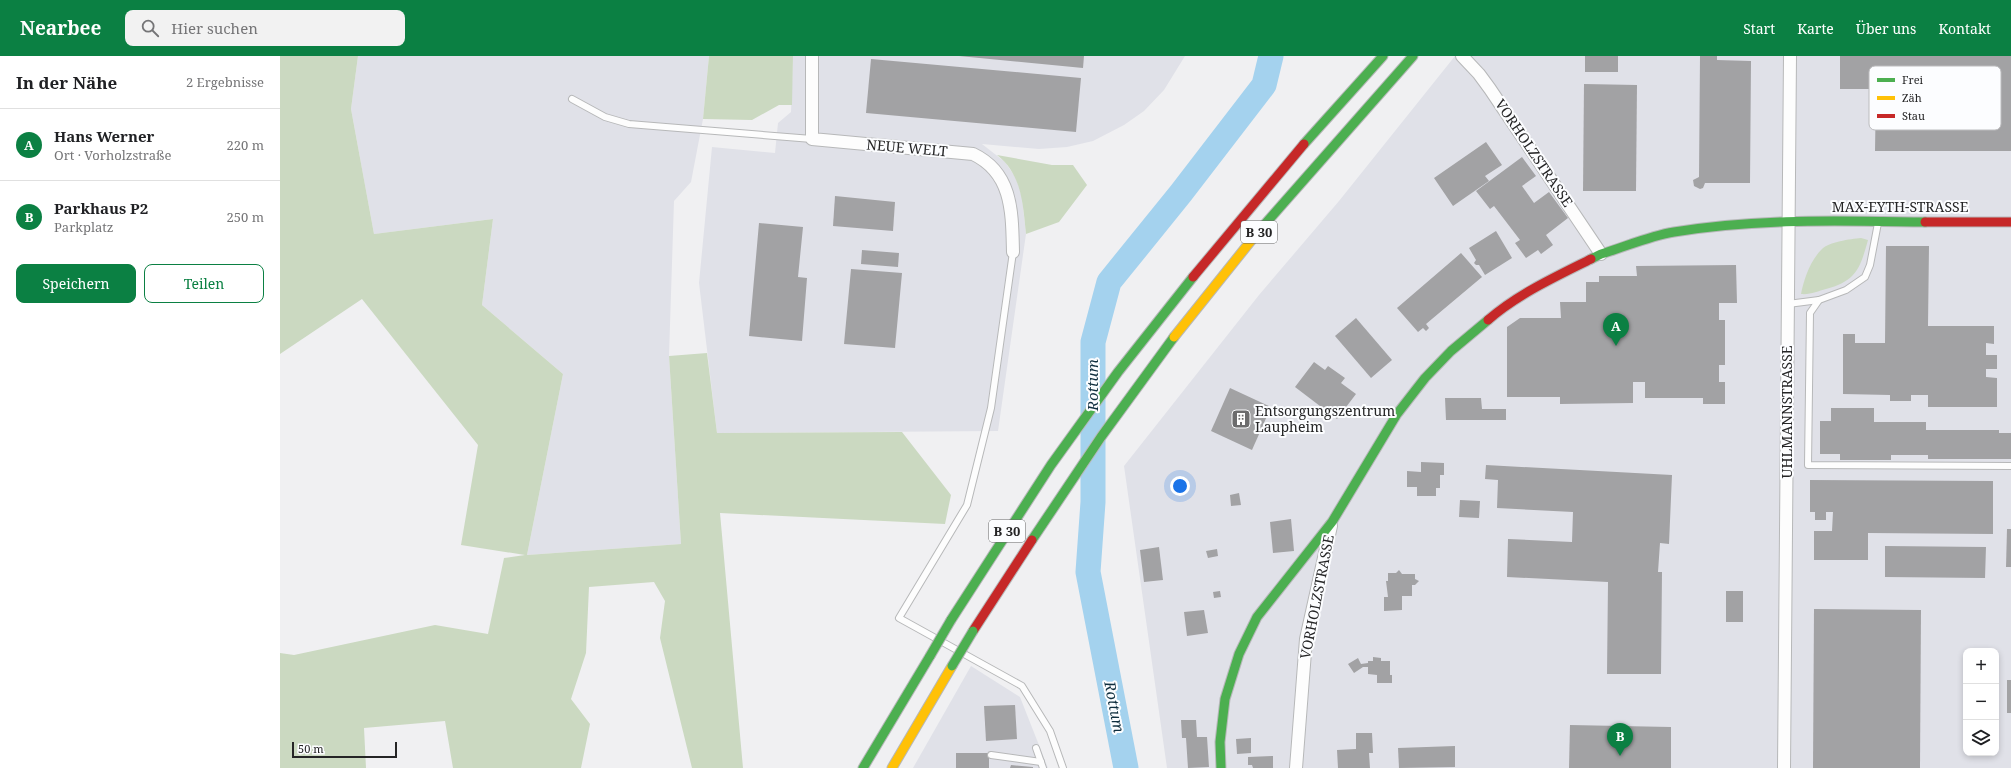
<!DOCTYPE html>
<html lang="de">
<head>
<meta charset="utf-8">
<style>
  :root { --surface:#fff; --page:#f2f2f2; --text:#202124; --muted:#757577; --line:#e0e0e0; --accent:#0b8043 }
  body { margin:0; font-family:"Noto Serif",serif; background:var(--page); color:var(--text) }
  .controls { position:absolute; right:12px; bottom:12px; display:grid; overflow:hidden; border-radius:8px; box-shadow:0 2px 6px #0003 }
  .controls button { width:36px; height:36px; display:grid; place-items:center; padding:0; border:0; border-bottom:1px solid var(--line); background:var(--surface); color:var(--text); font:20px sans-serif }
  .scale { position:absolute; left:12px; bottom:10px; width:105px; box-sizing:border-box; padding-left:4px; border:2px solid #252526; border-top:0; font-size:11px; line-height:14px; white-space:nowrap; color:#252526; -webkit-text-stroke:3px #fcfdff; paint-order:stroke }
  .you { position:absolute; left:900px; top:430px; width:14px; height:14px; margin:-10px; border:3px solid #fff; border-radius:50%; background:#1a73e8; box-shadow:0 0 0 6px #1a73e833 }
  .badge { display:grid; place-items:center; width:26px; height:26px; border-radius:50%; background:var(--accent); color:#fff; font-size:13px; font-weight:700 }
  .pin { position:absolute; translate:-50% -33px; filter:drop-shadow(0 1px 2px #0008) }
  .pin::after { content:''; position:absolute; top:21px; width:14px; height:12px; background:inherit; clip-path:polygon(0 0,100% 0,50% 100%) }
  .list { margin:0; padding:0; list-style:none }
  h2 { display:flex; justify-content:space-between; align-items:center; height:52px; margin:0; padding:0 16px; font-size:17px }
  h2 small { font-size:13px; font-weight:400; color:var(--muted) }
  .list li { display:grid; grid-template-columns:26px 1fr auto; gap:12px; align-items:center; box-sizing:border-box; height:72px; padding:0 16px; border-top:1px solid var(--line) }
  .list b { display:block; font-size:15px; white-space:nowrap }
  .list p { margin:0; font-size:13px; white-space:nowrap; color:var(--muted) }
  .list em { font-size:13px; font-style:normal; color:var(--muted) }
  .actions { display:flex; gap:8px; padding:12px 16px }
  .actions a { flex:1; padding:9px 0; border:1px solid var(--accent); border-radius:8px; text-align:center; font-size:14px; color:var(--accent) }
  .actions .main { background:var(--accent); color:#fff }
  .icon { flex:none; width:22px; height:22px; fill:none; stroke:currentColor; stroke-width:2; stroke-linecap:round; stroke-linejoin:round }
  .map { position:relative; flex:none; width:1731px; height:712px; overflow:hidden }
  header { display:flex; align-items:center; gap:24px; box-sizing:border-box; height:56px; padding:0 20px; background:var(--accent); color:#fff }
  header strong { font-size:19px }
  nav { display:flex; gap:22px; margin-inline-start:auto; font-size:14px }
  .search { width:280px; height:36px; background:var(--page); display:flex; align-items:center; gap:10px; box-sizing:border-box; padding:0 14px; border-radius:8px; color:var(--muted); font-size:15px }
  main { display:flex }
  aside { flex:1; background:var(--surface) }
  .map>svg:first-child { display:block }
</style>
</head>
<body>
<header>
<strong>Nearbee</strong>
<div class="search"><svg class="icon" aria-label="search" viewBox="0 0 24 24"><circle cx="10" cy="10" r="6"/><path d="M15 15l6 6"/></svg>Hier suchen</div>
<nav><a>Start</a><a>Karte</a><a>Über uns</a><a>Kontakt</a></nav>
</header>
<main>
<aside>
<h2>In der Nähe<small>2 Ergebnisse</small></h2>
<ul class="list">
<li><span class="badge">A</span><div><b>Hans Werner</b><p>Ort · Vorholzstraße</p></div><em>220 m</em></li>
<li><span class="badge">B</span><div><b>Parkhaus P2</b><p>Parkplatz</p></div><em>250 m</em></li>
</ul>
<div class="actions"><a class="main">Speichern</a><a>Teilen</a></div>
</aside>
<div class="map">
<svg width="1731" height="712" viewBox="0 0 1731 712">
  <rect width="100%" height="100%" fill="#f0f0f2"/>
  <g fill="#e0e1e8" fill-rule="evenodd">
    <polygon points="78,0 429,0 423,63 411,126 394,145 389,300 401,488 247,499 283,318 202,249 213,163 94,178 71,53"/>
    <polygon points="513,0 905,0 884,34 864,55 844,69 813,85 787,91 759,93 702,88 725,106 736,122 742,141 746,178 718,375 437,377 419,227 432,91 495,97 498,67 511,56"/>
    <path d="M1175 0H1731V712H887L844 410 979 239 1059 145ZM1686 595H1716V697H1686Z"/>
    <polygon points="691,610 740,641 768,712 633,712"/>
  </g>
  <g fill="#cbd9c1">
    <polygon points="0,0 78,0 71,53 94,178 213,163 202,249 283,318 247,499 401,488 389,300 427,297 437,377 622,376 671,439 665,468 440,457 463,712 412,712 380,582 385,545 374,526 309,531 306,597 291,643 310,668 301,712 173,712 165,665 84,672 86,712 0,712 0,597 14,599 155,569 208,578 224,502 245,499 181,489 198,389 82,243 0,298"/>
    <polygon points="429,0 513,0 512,49 499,49 472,64 423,63"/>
    <path d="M717 99 772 109H793L807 129 779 166 746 178C743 149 742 118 717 99Z"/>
    <path d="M1581 182 1588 184C1580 213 1576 225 1546 233 1538 235 1530 239 1521 238 1524 223 1530 205 1542 193 1549 186 1570 183 1581 182Z"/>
  </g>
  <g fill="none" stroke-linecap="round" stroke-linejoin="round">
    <polyline stroke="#a4d2ee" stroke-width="25" points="846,712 808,516 813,446 813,286 829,226 901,137 984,29 991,0"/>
  </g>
  <g fill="#a2a2a4">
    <polygon points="679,0 804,0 803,12"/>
    <rect x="1305" y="0" width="33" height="16"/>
    <polygon points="1420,0 1437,0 1437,4 1471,5 1470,127 1425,127 1423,132 1420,133 1414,130 1413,124 1419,121"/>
    <polygon points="1560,0 1731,0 1731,95 1595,95 1596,33 1560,33"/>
    <polygon points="591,3 801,22 796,76 586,57"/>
    <polygon points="1304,28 1357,29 1356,135 1303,135"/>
    <polygon points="1206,86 1222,109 1205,120 1209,125 1173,150 1154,122"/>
    <polygon points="1242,101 1256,120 1242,130 1254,147 1269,136 1288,162 1266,179 1273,189 1261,198 1258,194 1246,202 1235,187 1240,184 1214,150 1210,153 1196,135"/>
    <polygon points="555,140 615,146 613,175 553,170"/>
    <polygon points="479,167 523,171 518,221 527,222 522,285 469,280"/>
    <polygon points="1216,175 1232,202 1205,219 1199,209 1196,209 1194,207 1196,204 1189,192"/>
    <polygon points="1606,190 1649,190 1648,270 1714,270 1714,288 1706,287 1706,299 1717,299 1717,313 1706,313 1706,321 1717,322 1717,351 1648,351 1648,339 1631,339 1631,345 1610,345 1610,339 1563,338 1563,278 1575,278 1575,287 1605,287"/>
    <polygon points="582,194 619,197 618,211 581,208"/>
    <polygon points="1181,197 1202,221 1146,268 1149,272 1146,275 1143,272 1138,276 1117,252"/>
    <polygon points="1456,209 1457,247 1439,247 1439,264 1445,264 1445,309 1439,309 1439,326 1445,326 1445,348 1423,348 1423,342 1365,342 1365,326 1353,326 1353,347 1280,348 1280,341 1227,341 1227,271 1240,262 1281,262 1280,246 1306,246 1306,226 1319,226 1319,220 1357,220 1356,210"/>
    <polygon points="571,213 622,217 615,292 564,288"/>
    <polygon points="1076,262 1112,304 1091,322 1055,280"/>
    <polygon points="1034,306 1045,314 1048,310 1065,322 1061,327 1076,338 1057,363 1015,331"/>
    <polygon points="950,332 991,351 972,394 931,375"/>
    <polygon points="1165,342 1201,342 1202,353 1226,353 1226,364 1166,364"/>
    <polygon points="1551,352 1594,352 1594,366 1646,366 1646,374 1719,374 1719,377 1731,377 1731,403 1648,403 1648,399 1611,399 1611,404 1560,404 1560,398 1540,398 1540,365 1551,365"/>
    <polygon points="1141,406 1164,407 1164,419 1160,419 1160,432 1156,432 1156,440 1137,440 1137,431 1127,431 1127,415 1141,416"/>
    <polygon points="1206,409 1392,419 1389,488 1380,487 1378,516 1382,516 1381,618 1327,618 1328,526 1227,521 1228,483 1292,486 1293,456 1217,452 1218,424 1205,423"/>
    <polygon points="1530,424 1713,425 1713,478 1588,477 1588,504 1534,504 1534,475 1552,475 1553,456 1546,456 1546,464 1535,464 1535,456 1530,456"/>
    <polygon points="959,437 961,449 951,450 950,439"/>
    <polygon points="1180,444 1200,445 1199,462 1179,461"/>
    <polygon points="1011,463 1014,495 993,497 990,466"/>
    <polygon points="1727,473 1731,473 1731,511 1726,511"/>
    <polygon points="1605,490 1706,491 1705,522 1605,521"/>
    <polygon points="879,491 883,524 864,526 860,494"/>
    <polygon points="937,493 938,500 928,502 926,495"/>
    <polygon points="1119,514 1122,518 1135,518 1135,523 1139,525 1135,529 1132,529 1132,540 1122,540 1122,554 1104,555 1104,541 1108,541 1106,525 1108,525 1108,517 1116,517"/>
    <polygon points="940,535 941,541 934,542 933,536"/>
    <rect x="1446" y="535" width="17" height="31"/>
    <polygon points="1534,553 1641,554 1640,712 1533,712"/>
    <polygon points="924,554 928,577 907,580 904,556"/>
    <polygon points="1093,601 1101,602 1101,605 1110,605 1110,619 1112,619 1112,627 1097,627 1097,619 1088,618 1088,611 1083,611 1074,617 1068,608 1078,602 1081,608 1088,607 1088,605 1093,605"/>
    <rect x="1727" y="624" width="4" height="33"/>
    <polygon points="735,649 737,683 706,685 704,650"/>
    <polygon points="901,664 916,664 917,681 927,681 929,711 908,712 906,682 902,682"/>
    <polygon points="1290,669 1391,671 1391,712 1289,712"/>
    <polygon points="1076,677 1092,677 1093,697 1089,697 1090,712 1058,712 1057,694 1076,693"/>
    <polygon points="971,682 971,697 957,698 956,683"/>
    <polygon points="1175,690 1175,711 1119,712 1118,692"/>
    <rect x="676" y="697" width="33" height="15"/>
    <polygon points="993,700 993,712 973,712 972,709 968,709 968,701"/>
    <polygon points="731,709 753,711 753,712 730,712"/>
  </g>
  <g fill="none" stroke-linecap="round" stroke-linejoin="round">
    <defs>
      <g id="lane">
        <polyline points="292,43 325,61 349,68 532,83"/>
        <polyline points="1598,167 1590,209 1585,221 1566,234 1539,244 1530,257 1528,409 1731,410"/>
        <polyline points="733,196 711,352 687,449 619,562 742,630 770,675 783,712"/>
        <polyline points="1508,248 1539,244"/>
        <polyline points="756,692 763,712"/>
        <polyline points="711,699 761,706"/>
      </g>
      <g id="street">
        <path d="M532 0V83L693 98C733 117 732 157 733 196"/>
        <polyline points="1182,0 1199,18 1210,33 1321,198"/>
        <polyline points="1016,712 1026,583 1051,470"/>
        <polyline points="1504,712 1510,0"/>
      </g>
      <g id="fast">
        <polyline points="1024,88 1103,0"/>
        <polyline points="978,176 1133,0"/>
        <path d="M1311 203 1321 198C1345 191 1369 180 1394 176 1477 162 1561 165 1645 166"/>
        <polyline points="752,484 821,381 894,281"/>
        <polyline points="671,564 771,409 838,316 913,221"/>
        <polyline points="583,712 650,600"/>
        <polyline points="941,712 940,686 945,643 959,598 977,561 1052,466 1117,358 1145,322 1171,295 1208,264"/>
      </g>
      <g id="slow">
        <polyline points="894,281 978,176"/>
        <polyline points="612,712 672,610"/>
      </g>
      <g id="jam">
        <polyline points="1645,166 1731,166"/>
        <polyline points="913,221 1024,88"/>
        <path d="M1208 264C1238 238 1275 221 1311 203"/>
        <polyline points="693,575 752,484"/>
      </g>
    </defs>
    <use href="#lane" stroke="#b7b8b9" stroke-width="8"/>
    <use href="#street" stroke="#b7b8b9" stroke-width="14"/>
    <use href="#fast" stroke="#b7b8b9" stroke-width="11"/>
    <use href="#slow" stroke="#b7b8b9" stroke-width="11"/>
    <use href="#jam" stroke="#b7b8b9" stroke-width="11"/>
    <use href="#lane" stroke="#fdfdfd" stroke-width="6"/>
    <use href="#street" stroke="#fdfdfd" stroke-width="12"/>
    <use href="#fast" stroke="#4caf50" stroke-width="9"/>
    <use href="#slow" stroke="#ffc107" stroke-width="9"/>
    <use href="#jam" stroke="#c62828" stroke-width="9"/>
    <defs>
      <g id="fast-bridge">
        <polyline points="650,600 671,564"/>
        <polyline points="672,610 693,575"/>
      </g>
    </defs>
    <use href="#fast-bridge" stroke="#b7b8b9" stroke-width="11" stroke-linecap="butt"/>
    <use href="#fast-bridge" stroke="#4caf50" stroke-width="9"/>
  </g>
  <defs>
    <symbol id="building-square" viewBox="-11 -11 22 22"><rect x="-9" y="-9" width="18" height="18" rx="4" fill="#6c6c6d" stroke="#fcfdff"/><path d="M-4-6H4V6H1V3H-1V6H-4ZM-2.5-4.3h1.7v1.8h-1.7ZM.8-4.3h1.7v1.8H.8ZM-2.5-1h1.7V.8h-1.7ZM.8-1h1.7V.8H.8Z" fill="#fff"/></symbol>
  </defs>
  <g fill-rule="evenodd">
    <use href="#building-square" x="950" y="352" width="22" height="22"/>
  </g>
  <g text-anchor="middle" stroke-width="4" stroke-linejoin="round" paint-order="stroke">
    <g fill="#fcfdff" stroke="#666667" stroke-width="1">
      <rect x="961" y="165" width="36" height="22" rx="3"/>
      <rect x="709" y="464" width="36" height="22" rx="3"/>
    </g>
    <g font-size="13" font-weight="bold" fill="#252526">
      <text x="979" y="181">B 30</text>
      <text x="727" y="480">B 30</text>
    </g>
    <g font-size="14" fill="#252526" stroke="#fcfdff">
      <text transform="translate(627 92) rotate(5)" y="5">NEUE WELT</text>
      <text transform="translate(1254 97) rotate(56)" y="5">VORHOLZSTRASSE</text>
      <text x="1620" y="156">MAX-EYTH-STRASSE</text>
      <text transform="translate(1507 356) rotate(-90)" y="5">UHLMANNSTRASSE</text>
      <text transform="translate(1037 541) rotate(-79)" y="5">VORHOLZSTRASSE</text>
    </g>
    <g font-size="14" fill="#252526" stroke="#fcfdff" text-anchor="start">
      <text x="975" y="360">Entsorgungszentrum<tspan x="975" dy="16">Laupheim</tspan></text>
    </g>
    <g font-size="15" font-style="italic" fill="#0f2e3e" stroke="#fcfdff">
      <text transform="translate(813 329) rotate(-90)" y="5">Rottum</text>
      <text transform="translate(834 651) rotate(79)" y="5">Rottum</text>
    </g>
  </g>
  <rect x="1589" y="10" width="132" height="64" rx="6" fill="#fcfdff" stroke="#bcbcbe" stroke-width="1"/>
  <rect x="1597" y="22" width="18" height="4" fill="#4caf50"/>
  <rect x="1597" y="40" width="18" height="4" fill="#ffc107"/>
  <rect x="1597" y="58" width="18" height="4" fill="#c62828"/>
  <g font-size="11" fill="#252526">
    <text x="1622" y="28">Frei</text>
    <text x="1622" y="46">Zäh</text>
    <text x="1622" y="64">Stau</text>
  </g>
</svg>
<div class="controls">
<button>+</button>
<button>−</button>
<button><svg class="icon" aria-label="layers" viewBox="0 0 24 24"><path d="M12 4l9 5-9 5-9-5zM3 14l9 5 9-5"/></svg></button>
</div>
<div class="scale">50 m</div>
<div class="you"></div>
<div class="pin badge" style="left:1336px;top:290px">A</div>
<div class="pin badge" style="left:1340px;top:700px">B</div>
</div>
</main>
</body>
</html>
